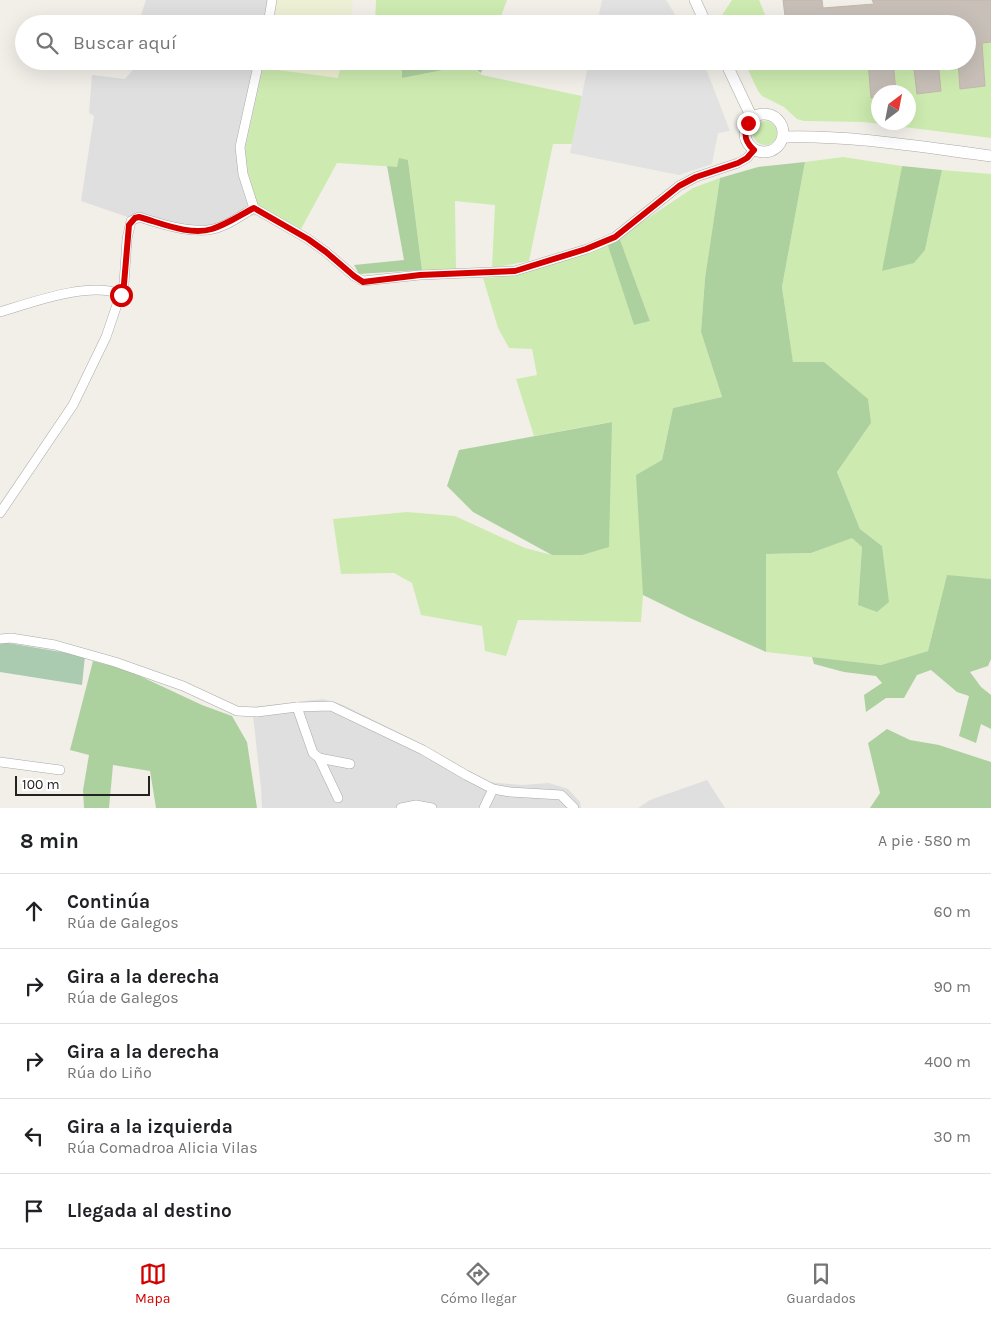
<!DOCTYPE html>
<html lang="es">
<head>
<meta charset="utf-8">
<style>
  :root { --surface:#fff; --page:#f6f6f6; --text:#202124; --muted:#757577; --line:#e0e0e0; --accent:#d40000 }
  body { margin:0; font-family:Karla,sans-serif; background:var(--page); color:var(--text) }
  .compass { position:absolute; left:871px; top:85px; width:45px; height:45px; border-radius:50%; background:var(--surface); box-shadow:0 5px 20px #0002; rotate:32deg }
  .scale { position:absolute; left:15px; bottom:12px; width:135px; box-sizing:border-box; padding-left:5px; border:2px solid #222; border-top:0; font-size:14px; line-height:18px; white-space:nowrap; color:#222; -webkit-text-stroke:4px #fff; paint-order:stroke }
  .stop { position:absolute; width:15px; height:15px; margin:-11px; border:4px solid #d40000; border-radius:50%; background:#fff }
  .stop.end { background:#d40000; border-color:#fff; box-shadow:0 1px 5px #0008 }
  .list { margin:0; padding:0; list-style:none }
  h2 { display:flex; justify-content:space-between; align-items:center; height:65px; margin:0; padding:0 20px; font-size:21px }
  h2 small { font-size:16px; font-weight:400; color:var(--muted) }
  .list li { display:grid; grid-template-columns:32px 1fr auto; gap:15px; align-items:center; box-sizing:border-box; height:75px; padding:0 20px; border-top:1px solid var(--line) }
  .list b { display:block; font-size:19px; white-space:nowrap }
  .list p { margin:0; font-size:16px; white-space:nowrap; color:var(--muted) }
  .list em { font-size:16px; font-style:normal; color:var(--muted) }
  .icon { flex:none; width:28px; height:28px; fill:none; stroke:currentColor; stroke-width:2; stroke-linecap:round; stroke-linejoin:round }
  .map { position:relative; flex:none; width:991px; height:808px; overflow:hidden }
  .search { position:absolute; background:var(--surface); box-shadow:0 5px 20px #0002; left:15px; right:15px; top:15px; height:55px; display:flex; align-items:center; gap:12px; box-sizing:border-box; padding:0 18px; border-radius:28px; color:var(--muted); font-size:19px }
  .sheet { height:440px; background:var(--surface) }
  nav { display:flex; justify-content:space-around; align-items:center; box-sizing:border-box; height:70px; border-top:1px solid var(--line); background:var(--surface); font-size:14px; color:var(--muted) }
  nav a { display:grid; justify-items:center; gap:2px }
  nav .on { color:var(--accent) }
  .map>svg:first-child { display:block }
</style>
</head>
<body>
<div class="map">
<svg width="991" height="808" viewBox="0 0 991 808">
  <rect width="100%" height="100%" fill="#f2efe9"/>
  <g fill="#e0dfdf">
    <polygon points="146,0 281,0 275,24 138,24"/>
    <polygon points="135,61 267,61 248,150 261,214 251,216 213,233 145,223 81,201 94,116 89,113 92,75 125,79 136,66"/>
    <polygon points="323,699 341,704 410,738 488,782 522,785 549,783 568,789 580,802 581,808 262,808 261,787 252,707"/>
    <polygon points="707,780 725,808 638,808 650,800"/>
  </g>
  <g fill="#eef0d5">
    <polygon points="275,0 353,0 351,20 273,15"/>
    <polygon points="271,20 328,24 271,24"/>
    <polygon points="264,61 342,61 339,78 263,68"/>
  </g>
  <g fill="#cdebb0">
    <polygon points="376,0 507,0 498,24 375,24"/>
    <polygon points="732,0 759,0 769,24 725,24 722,15"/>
    <polygon points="991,42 991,138 864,122 804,121 797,119 784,107 762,96 758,91 744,61 868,61 871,98 878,97 878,122 908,122 908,92 896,92 893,61 958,61 960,89 985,86 982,43"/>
    <polygon points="342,61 402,61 402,78 469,65 482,75 582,96 572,144 553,144 529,261 492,268 495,205 455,201 456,269 422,270 408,160 397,167 337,163 301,229 256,205 244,154 263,68 338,78"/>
    <circle cx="765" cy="133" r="12"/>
    <polygon points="843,157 902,166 883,271 925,250 942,170 991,174 991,579 947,576 928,651 881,665 766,652 766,554 811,553 852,537 862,547 858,605 882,546 860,529 837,472 871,423 824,362 793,363 782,287 805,162"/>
    <polygon points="720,178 705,278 701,332 722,397 673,408 662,460 643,595 641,622 518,620 506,656 485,651 482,626 421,615 412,583 394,573 341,574 333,519 407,512 455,516 525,548 552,555 582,555 611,422 534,436 516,379 537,375 532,349 509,348 498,328 483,278 513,276 560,262 607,243 634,324 650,321 619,237 693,188"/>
  </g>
  <g fill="#add19e">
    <polygon points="402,61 485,61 481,73 469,65 402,78"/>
    <polygon points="399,158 408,160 422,270 359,274 354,265 404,260 387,166 397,167"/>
    <polygon points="805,162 782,287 793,362 824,362 868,399 871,423 837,472 860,529 882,546 889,602 877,612 858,605 862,547 852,538 811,553 766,554 766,652 690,618 643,595 636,475 662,460 673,408 722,397 701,332 705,278 720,178 758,167"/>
    <polygon points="902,166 942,170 925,250 914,263 882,271"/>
    <polygon points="619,237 650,321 634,325 607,243"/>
    <polygon points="612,422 609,547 582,555 552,555 473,512 447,486 459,450"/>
    <polygon points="947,575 991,579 991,659 988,666 970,672 981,687 991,695 991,729 981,724 976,743 959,736 969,696 957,692 931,670 917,675 904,698 886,698 866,712 864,695 882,683 876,676 844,672 814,664 812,657 881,665 928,651"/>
    <polygon points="93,661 127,670 202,705 232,716 247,742 257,808 156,808 150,771 113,765 109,808 84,808 83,790 89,755 70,750"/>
    <polygon points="887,729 910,740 939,745 991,762 991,808 870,808 880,793 868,743"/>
  </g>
  <polygon fill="#aacbaf" points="0,643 8,643 85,656 82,685 0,672"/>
  <g fill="#e2e2e2">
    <polygon points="602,0 666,0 681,24 597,24"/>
    <polygon points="589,61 703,61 730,131 718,133 712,164 679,175 570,153"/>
  </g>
  <g fill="#c7bfb8" stroke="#c4b6ab">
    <polygon points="783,0 822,0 823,8 874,4 872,0 991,0 991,42 982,43 985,86 960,89 958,61 967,61 967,24 955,24 955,20 934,22 934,24 786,24"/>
    <polygon points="868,61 893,61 896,92 878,92 878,97 871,98"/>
    <polygon points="913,61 938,61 941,91 917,94"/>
  </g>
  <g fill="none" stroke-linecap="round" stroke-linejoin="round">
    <defs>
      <g id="minor">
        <polyline points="268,24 272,0"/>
        <polyline points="254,208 308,239 326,252 354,276 363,281 420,275 515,271 587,249 615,237 679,186 696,177 738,163 747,158 754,150"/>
        <polyline points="254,208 243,174 240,147 259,61"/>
        <path d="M0 312C30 303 92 280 121 295"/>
        <path d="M0 513 73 405 106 337 124 284 127 239 131 221 139 217C161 224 185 232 208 230 225 228 240 216 254 208"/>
        <polyline points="0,639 11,638 55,645 115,662 183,686 237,711 257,712 297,707 331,706 423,750 466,775 493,789 510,792 561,795 574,808"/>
        <polyline points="297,707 313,753 319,758 338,798"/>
        <polyline points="319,758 350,764"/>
        <polyline points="0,762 60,770"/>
        <polyline points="401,808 416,805 432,808"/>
        <polyline points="484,808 493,789"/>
      </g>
      <g id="tertiary">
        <polyline points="695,0 706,24"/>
        <polyline points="725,61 752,118"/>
        <circle cx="764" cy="133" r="19"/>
        <path d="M783 137C853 135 921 147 991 156"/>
      </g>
    </defs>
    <use href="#minor" stroke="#a9a9a9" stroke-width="10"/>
    <use href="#tertiary" stroke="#a9a9a9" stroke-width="12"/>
    <use href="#minor" stroke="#fff" stroke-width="9"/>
    <use href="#tertiary" stroke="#fff" stroke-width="11"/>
  </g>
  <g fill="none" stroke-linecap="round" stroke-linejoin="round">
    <path stroke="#d40000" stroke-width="6" d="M121 295 124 284 129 225 135 218 139 217C161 223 190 236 212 229 228 224 240 215 254 208L308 239 326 252 354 276 363 282 420 275 515 271 586 249 615 237 679 186 696 177 738 163 747 158 754 150C745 142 743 134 748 123"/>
  </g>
</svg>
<svg class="compass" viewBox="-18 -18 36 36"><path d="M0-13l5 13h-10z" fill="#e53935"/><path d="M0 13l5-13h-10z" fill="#757577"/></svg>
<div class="scale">100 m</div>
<div class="stop" style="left:121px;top:295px"></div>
<div class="stop end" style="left:748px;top:123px"></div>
<div class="search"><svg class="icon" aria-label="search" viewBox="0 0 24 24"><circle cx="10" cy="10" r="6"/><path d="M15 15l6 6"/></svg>Buscar aquí</div>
</div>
<section class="sheet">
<h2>8 min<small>A pie · 580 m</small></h2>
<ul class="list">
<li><svg class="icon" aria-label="ahead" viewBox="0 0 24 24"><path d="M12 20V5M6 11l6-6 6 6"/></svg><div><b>Continúa</b><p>Rúa de Galegos</p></div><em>60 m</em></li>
<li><svg class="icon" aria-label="right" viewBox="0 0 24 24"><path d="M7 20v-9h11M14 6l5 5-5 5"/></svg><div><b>Gira a la derecha</b><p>Rúa de Galegos</p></div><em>90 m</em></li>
<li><svg class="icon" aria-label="right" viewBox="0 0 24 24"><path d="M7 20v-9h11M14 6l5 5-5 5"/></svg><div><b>Gira a la derecha</b><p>Rúa do Liño</p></div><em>400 m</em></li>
<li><svg class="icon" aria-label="left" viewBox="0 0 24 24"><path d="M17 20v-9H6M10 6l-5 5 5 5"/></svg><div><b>Gira a la izquierda</b><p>Rúa Comadroa Alicia Vilas</p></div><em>30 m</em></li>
<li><svg class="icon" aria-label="arrive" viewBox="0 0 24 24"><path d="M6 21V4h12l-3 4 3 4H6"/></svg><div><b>Llegada al destino</b></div></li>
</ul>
</section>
<nav>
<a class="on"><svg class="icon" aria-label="map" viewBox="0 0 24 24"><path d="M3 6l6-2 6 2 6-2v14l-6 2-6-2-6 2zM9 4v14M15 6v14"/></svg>Mapa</a>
<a><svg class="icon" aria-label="directions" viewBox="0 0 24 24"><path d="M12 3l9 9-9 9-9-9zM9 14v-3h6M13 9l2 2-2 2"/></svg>Cómo llegar</a>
<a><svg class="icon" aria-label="saved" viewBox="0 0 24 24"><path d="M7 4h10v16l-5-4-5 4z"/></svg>Guardados</a>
</nav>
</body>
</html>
